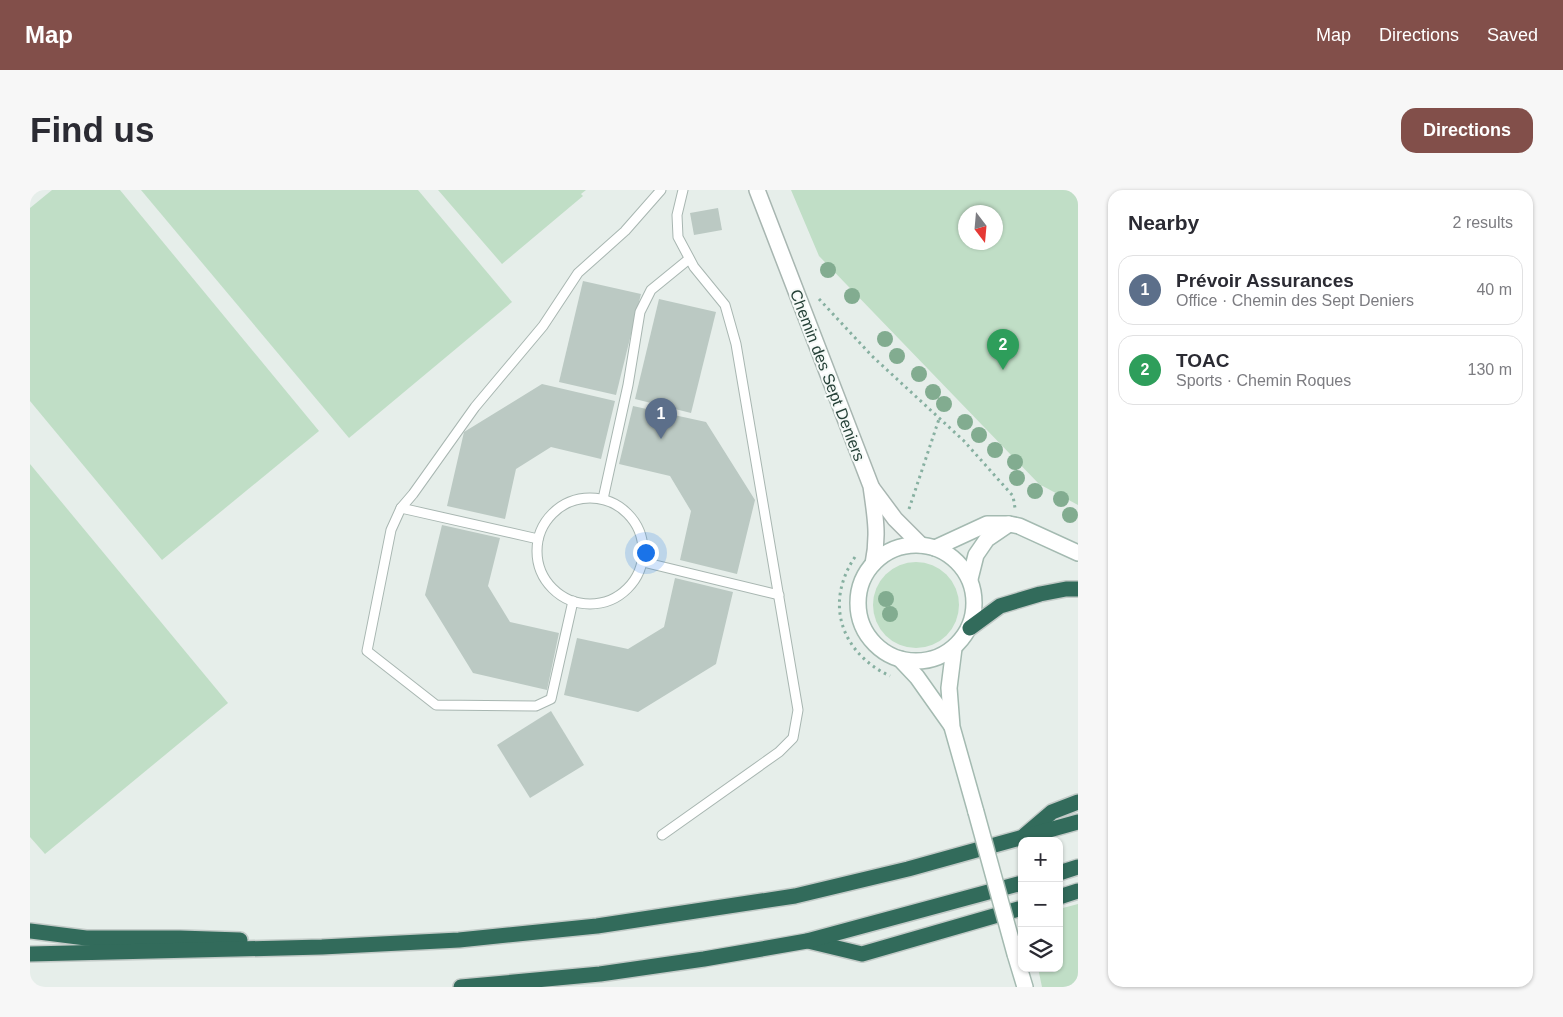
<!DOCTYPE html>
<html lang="en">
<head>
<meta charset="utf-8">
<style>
  :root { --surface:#fff; --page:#f7f7f7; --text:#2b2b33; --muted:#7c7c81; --line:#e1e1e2; --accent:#824f4a }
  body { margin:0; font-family:Helvetica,sans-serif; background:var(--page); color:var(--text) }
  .controls { position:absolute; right:15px; bottom:15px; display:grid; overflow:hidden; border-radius:10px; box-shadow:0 1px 4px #0004 }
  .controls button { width:45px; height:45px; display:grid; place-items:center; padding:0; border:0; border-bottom:1px solid var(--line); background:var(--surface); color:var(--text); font:25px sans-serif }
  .compass { position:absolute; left:928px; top:15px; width:45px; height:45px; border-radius:50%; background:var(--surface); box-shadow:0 1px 4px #0004; rotate:164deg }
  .you { position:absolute; left:615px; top:362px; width:18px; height:18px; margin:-12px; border:4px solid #fff; border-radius:50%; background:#1a73e8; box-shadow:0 0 0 8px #1a73e833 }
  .badge { display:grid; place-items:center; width:32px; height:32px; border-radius:50%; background:var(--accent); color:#fff; font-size:16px; font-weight:700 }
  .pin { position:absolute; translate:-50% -41px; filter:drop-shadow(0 1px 2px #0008) }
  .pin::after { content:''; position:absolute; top:26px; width:18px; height:15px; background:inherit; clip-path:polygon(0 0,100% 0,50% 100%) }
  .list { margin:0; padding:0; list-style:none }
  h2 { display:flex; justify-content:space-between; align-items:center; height:65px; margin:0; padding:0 20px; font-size:21px }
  h2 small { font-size:16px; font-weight:400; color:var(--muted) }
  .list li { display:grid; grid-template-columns:32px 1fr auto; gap:15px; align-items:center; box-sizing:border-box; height:70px; margin:0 10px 10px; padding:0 10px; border:1px solid var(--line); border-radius:15px }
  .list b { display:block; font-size:19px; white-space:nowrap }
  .list p { margin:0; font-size:16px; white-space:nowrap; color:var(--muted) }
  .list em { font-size:16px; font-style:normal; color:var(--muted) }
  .icon { flex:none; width:28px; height:28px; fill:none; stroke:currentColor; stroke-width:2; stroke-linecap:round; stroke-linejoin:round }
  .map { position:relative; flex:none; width:1048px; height:797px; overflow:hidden; border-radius:15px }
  header { display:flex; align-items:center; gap:30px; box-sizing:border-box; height:70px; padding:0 25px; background:var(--accent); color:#fff }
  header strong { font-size:24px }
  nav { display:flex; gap:28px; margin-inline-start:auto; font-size:18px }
  .intro { display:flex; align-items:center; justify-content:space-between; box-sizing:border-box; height:120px; padding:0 30px }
  h1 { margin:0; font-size:35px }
  .button { padding:12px 22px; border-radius:15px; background:var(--accent); color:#fff; font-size:18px; font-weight:700 }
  main { display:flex; gap:30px; padding:0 30px }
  aside { flex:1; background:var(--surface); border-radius:15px; box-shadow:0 1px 4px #0004 }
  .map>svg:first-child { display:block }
</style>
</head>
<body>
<header>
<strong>Map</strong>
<nav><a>Map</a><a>Directions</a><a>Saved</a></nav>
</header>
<div class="intro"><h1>Find us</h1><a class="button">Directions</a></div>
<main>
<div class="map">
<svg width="1048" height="797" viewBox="0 0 1048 797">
  <rect width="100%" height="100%" fill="#e6eeea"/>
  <g fill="#c0dec6" fill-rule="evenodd">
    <polygon points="22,0 90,0 289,241 132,370 0,211 0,18"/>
    <polygon points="111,0 388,0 482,112 319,248"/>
    <polygon points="408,0 556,0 551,4 553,6 472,74"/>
    <path d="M761 0H1048V315L1009 294 789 66ZM936 22H966V52H936Z"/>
    <polygon points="0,274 198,513 15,664 0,647"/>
    <circle cx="886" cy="415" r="43"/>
    <polygon points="1048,714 1048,797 1012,797 1008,778 1029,778 1029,719"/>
  </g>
  <g fill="#bbc9c3">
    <polygon points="688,18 692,40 664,45 660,23"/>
    <polygon points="553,91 611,104 586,205 529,192"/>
    <polygon points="629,109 686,122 661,223 605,209"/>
    <polygon points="512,194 585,211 571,269 521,257 486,279 475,329 417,316 434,242"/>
    <polygon points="603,216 676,232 725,310 707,384 650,370 661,321 640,286 589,274"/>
    <polygon points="412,335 470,348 458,396 480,432 529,443 517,500 443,483 395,405"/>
    <polygon points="645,388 703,402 686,474 608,522 534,505 547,448 598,459 634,437"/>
    <polygon points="521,521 554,575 500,608 467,555"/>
  </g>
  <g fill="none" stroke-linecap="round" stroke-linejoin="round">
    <defs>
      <g id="lane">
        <circle cx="560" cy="361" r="53"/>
        <polyline points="573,309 598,195 610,122 621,100 659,69"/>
        <polyline points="371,318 508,349"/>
        <polyline points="613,372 749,405"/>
        <polyline points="543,411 521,509 506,516 406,515 337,461 361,340 371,318 383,304 445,217 513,136 548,83 595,41 631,0"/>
        <polyline points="632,645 749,562 763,548 768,520 706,154 695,115 664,77 648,47 647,25 653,0"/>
      </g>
      <g id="street">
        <path d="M727 0 841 296C845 325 849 345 843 374"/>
        <polyline points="842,298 865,329 891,355"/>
      </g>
      <g id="secondary">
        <circle cx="886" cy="413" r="58"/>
        <polyline points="905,358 957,334 979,334 989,336 1048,363"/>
        <polyline points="940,389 946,365 957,349 979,334"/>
        <polyline points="924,458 919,498 922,537 946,622"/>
        <polyline points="870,469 887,487 921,535"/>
        <polyline points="985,764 995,797"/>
      </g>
      <g id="highway">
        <polyline points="940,438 970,416 1010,404 1036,399 1048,399"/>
        <polyline points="995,645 1022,622 1048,612"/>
        <polyline points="1029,683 1048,677"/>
        <polyline points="1029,707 1048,701"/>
        <polyline points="0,741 56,748 150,748 210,750"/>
        <polyline points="778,751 832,764 992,718"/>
        <polyline points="0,764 292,757 429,750 567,736 765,706 878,679 1048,632"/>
        <polyline points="431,797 570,784 674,769 777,751 992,693"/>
      </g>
    </defs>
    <use href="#lane" stroke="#a8b6b1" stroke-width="11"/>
    <use href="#street" stroke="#a8b6b1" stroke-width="18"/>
    <use href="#secondary" stroke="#a4bab1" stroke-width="18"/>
    <use href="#highway" stroke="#c2cac7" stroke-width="18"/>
    <g stroke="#87b0a1" stroke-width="3" stroke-dasharray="2.5 4" stroke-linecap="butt">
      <polyline points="789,109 842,166 934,251 983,306 985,318"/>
      <polyline points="879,319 909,229"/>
      <path d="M825 367C794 413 811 463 860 486"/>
    </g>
    <use href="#lane" stroke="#fff" stroke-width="9"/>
    <use href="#street" stroke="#fff" stroke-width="15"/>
    <use href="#secondary" stroke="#fff" stroke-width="15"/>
    <use href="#highway" stroke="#326b5b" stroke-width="15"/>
    <defs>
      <polyline id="secondary-bridge" points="946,622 985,764"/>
    </defs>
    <use href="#secondary-bridge" stroke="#a4bab1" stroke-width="18" stroke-linecap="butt"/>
    <use href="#secondary-bridge" stroke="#fff" stroke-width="15"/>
  </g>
  <g fill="#82ac90">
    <circle cx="798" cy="80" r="8"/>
    <circle cx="822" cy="106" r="8"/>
    <circle cx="855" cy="149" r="8"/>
    <circle cx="867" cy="166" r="8"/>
    <circle cx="889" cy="184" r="8"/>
    <circle cx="903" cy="202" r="8"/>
    <circle cx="914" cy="214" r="8"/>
    <circle cx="935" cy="232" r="8"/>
    <circle cx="949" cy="245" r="8"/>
    <circle cx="965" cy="260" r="8"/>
    <circle cx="985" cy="272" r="8"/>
    <circle cx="987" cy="288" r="8"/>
    <circle cx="1005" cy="301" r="8"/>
    <circle cx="1031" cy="309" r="8"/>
    <circle cx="1040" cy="325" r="8"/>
    <circle cx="856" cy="409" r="8"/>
    <circle cx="860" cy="424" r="8"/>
  </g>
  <g text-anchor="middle" stroke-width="4" stroke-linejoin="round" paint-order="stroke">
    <g font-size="16" fill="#254037" stroke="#f6faf8">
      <text transform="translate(798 185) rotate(69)" y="6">Chemin des Sept Deniers</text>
    </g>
  </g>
</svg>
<div class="controls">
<button>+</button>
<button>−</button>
<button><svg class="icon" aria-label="layers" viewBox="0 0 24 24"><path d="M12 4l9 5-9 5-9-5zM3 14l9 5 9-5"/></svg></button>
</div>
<svg class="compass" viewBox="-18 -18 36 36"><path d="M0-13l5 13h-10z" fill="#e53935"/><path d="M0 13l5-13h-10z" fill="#7c7c81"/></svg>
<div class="you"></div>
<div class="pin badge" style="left:631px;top:249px;background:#5c6f8a">1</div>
<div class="pin badge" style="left:973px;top:180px;background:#2e9e5b">2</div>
</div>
<aside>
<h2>Nearby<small>2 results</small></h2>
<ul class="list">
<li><span class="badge" style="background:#5c6f8a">1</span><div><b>Prévoir Assurances</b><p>Office · Chemin des Sept Deniers</p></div><em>40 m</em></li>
<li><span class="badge" style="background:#2e9e5b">2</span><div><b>TOAC</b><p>Sports · Chemin Roques</p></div><em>130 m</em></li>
</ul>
</aside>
</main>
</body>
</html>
